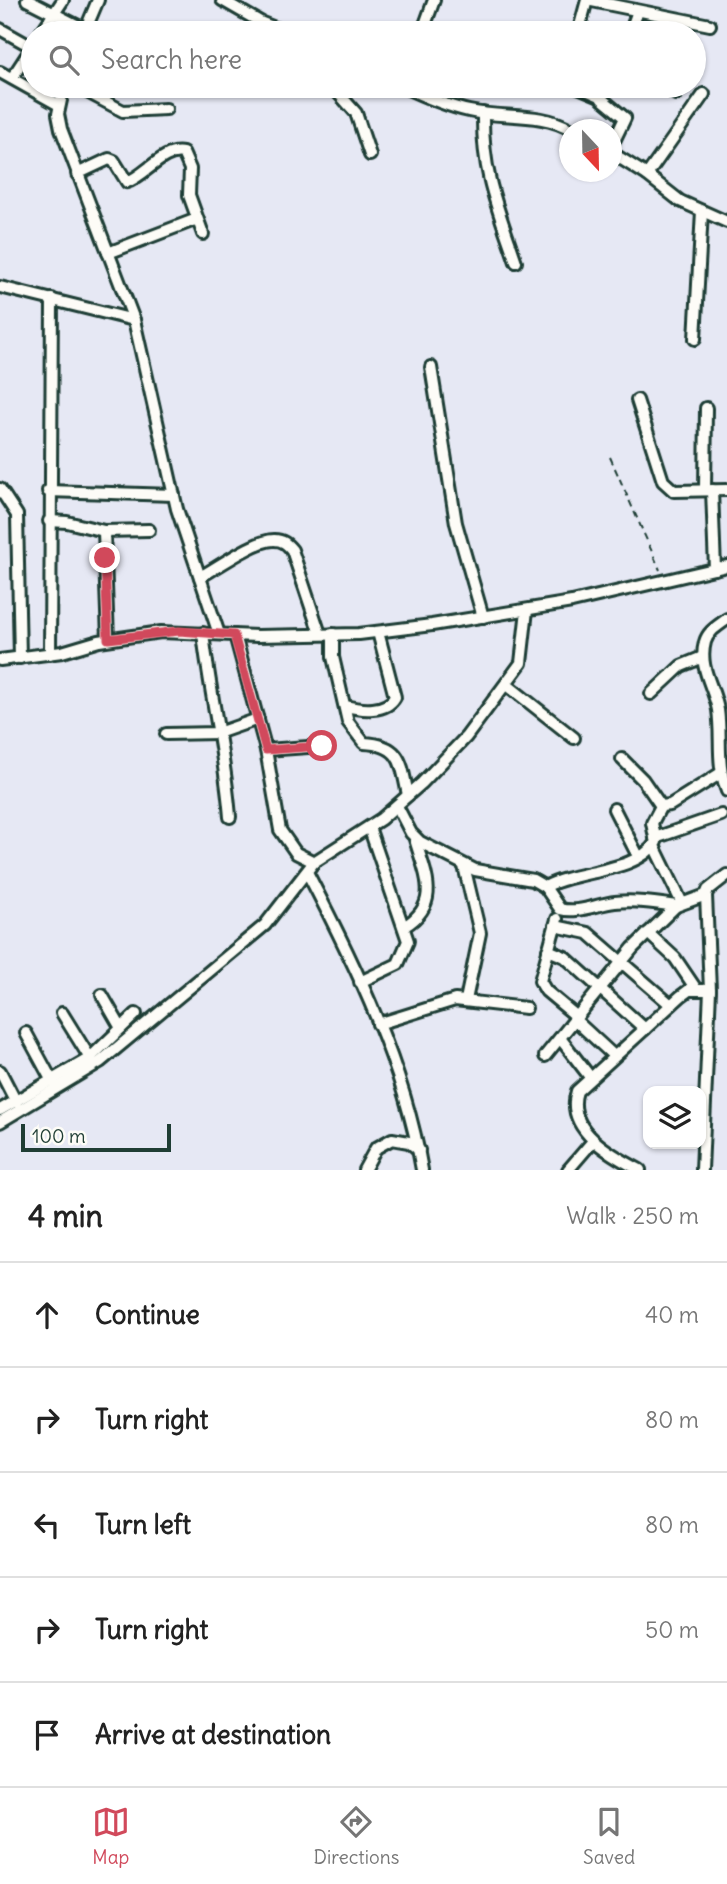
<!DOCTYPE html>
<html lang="en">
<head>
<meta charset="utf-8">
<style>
  :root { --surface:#fff; --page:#f2f2f2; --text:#222; --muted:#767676; --line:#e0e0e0; --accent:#d1495b }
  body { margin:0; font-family:Delius,sans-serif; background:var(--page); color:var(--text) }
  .controls { position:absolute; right:21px; bottom:21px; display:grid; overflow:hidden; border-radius:14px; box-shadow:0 2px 5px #0004 }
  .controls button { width:63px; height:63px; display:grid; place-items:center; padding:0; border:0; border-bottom:2px solid var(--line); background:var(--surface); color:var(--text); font:35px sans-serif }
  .compass { position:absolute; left:559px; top:119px; width:63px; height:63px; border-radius:50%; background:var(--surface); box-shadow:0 2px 5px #0004; rotate:158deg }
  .scale { position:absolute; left:21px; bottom:18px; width:150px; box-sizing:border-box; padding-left:7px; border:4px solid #1f3d34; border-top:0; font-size:19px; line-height:24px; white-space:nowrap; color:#1f3d34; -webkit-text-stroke:5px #fdfcf7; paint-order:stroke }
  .stop { position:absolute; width:21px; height:21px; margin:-16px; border:5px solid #d1495b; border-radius:50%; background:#fff }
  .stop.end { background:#d1495b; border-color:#fff; box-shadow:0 2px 7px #0008 }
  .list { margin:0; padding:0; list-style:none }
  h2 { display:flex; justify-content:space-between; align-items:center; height:91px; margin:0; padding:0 28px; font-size:30px }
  h2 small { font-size:23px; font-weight:400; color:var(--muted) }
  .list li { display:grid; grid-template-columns:46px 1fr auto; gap:21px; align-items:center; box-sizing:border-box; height:105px; padding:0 28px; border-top:2px solid var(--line) }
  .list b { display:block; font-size:26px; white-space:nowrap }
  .list em { font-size:23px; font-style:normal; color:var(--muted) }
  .icon { flex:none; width:38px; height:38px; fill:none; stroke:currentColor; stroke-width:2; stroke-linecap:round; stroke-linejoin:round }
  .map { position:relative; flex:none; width:727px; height:1170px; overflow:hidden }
  .search { position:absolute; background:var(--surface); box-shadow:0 2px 5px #0004; left:21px; right:21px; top:21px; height:77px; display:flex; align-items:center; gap:18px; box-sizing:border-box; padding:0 24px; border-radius:38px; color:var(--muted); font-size:26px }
  .sheet { height:616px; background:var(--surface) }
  nav { display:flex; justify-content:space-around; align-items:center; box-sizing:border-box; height:98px; border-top:2px solid var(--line); background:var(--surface); font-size:19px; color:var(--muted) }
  nav a { display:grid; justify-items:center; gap:4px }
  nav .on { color:var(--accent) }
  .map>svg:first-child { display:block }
</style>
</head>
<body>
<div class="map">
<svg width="727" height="1170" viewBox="0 0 727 1170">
  <rect width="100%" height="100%" fill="#e6e8f4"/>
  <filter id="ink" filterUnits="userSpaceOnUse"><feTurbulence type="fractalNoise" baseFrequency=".0143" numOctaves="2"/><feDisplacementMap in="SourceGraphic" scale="14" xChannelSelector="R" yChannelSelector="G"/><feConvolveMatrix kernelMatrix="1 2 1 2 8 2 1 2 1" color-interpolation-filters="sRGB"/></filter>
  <g filter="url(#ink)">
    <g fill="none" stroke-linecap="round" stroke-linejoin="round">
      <defs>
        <g id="minor">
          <polyline points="27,0 86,30"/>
          <polyline points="222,0 262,23 288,33"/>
          <polyline points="587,0 710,25"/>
          <polyline points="0,29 32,47"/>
          <polyline points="41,33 63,0"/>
          <polyline points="84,33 98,0"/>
          <polyline points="422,33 434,0"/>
          <polyline points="578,33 587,0"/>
          <polyline points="630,33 638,11"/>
          <polyline points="0,72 59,105"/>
          <polyline points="12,78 33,46"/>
          <polyline points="64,86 58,114 61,129 134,320 177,509 219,634"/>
          <polyline points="76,86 123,111 166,109"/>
          <polyline points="332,86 356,113 370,155"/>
          <path d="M402 86C423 96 446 106 469 111 503 119 541 111 572 130"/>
          <polyline points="576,86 600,96"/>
          <polyline points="604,86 602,99 625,118 612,145"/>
          <polyline points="660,86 676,94"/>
          <path d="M483 113C482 173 497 206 516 262"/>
          <polyline points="612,153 647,175 680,201 727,222"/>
          <path d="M77 174 109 159 114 161 127 182C145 176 164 148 183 153L190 169 189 195 203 234"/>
          <polyline points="647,175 704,94"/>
          <polyline points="108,253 197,219"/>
          <polyline points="0,287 134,320"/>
          <polyline points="695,339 702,211"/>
          <polyline points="431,367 456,523 483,617"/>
          <polyline points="637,400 663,481 674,491 727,490"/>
          <polyline points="0,489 17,515 20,658"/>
          <polyline points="705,489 706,408"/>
          <polyline points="712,490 715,569"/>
          <polyline points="48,491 174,495"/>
          <polyline points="49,521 67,522 104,531 149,530"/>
          <polyline points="104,531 108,639"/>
          <path d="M200 577C217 568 255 540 274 540 283 540 287 544 292 550L320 634"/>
          <path d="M727 619C718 626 708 631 705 642 698 668 714 686 718 710 722 738 716 764 727 791"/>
          <path d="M203 633C210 695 225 754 230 817"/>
          <path d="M333 634V657L348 722 364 743C402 745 401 763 408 795"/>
          <polyline points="235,635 266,750 280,830 296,853 314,862"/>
          <polyline points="50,654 52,299"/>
          <polyline points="0,660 62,652 99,641 161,632 257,636 359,634 432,625 572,602 727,566"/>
          <polyline points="506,684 574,738"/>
          <polyline points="651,694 681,666 703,657"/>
          <path d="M346 706C361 710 386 713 395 697L378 632"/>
          <polyline points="166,734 218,733 258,719"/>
          <polyline points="266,750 322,746"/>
          <polyline points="622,759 643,780 661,806 670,805 721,773"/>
          <path d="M397 806 411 833 420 842 475 870 533 880 545 887 560 909C578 914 597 904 615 902 636 900 655 903 676 906"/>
          <polyline points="614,809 638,856"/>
          <polyline points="655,838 721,815"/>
          <polyline points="654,846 682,903"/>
          <polyline points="464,866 480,933 466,1000"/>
          <path d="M307 872C356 966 404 1065 422 1170"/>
          <path d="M545 887C575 870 637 873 656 842L652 823 661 806"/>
          <polyline points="557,919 540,981 546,991 576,1016"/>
          <path d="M405 926C442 903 425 874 415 839"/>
          <polyline points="555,926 588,933 671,1005"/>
          <polyline points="648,933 675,958 696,989"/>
          <polyline points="548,950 565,957 645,1029"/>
          <polyline points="360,982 398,964 408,941 369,827"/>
          <polyline points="102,995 121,1028"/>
          <polyline points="62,1013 93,1063"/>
          <polyline points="574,1019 614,1056"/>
          <polyline points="378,1024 455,1000 526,1008"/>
          <polyline points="26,1033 52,1081"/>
          <polyline points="560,1038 590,1077"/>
          <polyline points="545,1056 633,948 676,906 706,895"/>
          <polyline points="0,1071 16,1102"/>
          <polyline points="0,1110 90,1058 136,1014"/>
          <polyline points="0,1122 100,1062 265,925 314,862 381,819 422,783 466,737 521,663 527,610"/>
          <polyline points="364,1170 376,1148 392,1139 409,1142 419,1150"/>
          <polyline points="568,1170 593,1141"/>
          <path d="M640 1170C613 1156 564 1130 577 1091L681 996 689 990H710"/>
          <polyline points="702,1170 710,990 706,895 708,890 727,875"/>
        </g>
      </defs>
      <use href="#minor" stroke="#1f3d34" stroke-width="16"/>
      <polyline stroke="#1f3d34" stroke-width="2" stroke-dasharray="7 5" stroke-linecap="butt" points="610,457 660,570"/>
      <use href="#minor" stroke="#fdfcf7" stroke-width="10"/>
    </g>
  </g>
  <g fill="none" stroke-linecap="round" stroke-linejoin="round" filter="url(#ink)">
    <polyline stroke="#d1495b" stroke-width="9" points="105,558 108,639 179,631 234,635 266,750 322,746"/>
  </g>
</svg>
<div class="controls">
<button><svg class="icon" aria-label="layers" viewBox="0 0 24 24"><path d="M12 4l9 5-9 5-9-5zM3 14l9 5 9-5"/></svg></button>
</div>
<svg class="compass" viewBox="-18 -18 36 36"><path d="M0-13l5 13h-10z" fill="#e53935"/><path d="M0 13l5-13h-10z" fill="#767676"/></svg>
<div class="scale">100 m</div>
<div class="stop" style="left:322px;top:746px"></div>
<div class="stop end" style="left:105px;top:558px"></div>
<div class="search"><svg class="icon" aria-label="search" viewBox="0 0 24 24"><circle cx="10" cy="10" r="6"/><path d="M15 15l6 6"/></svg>Search here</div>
</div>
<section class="sheet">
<h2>4 min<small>Walk · 250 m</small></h2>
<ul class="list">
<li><svg class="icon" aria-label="ahead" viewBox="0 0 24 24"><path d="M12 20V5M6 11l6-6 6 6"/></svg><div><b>Continue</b></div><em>40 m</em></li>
<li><svg class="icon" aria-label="right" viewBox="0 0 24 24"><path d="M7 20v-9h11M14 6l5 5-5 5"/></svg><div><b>Turn right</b></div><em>80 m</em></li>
<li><svg class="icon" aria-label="left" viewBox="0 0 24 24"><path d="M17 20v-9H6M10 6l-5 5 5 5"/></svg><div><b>Turn left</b></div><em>80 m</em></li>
<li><svg class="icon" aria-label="right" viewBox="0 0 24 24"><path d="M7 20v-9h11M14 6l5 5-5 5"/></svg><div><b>Turn right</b></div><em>50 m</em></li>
<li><svg class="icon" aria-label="arrive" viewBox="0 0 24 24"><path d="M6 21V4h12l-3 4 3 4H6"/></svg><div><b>Arrive at destination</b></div></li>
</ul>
</section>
<nav>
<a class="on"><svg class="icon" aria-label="map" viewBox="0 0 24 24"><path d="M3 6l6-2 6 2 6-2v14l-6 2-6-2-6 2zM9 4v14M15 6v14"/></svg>Map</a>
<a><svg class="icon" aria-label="directions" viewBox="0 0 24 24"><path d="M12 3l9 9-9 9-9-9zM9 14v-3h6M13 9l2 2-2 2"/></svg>Directions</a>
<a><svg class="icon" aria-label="saved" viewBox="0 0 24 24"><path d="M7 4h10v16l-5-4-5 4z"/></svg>Saved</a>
</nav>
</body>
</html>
